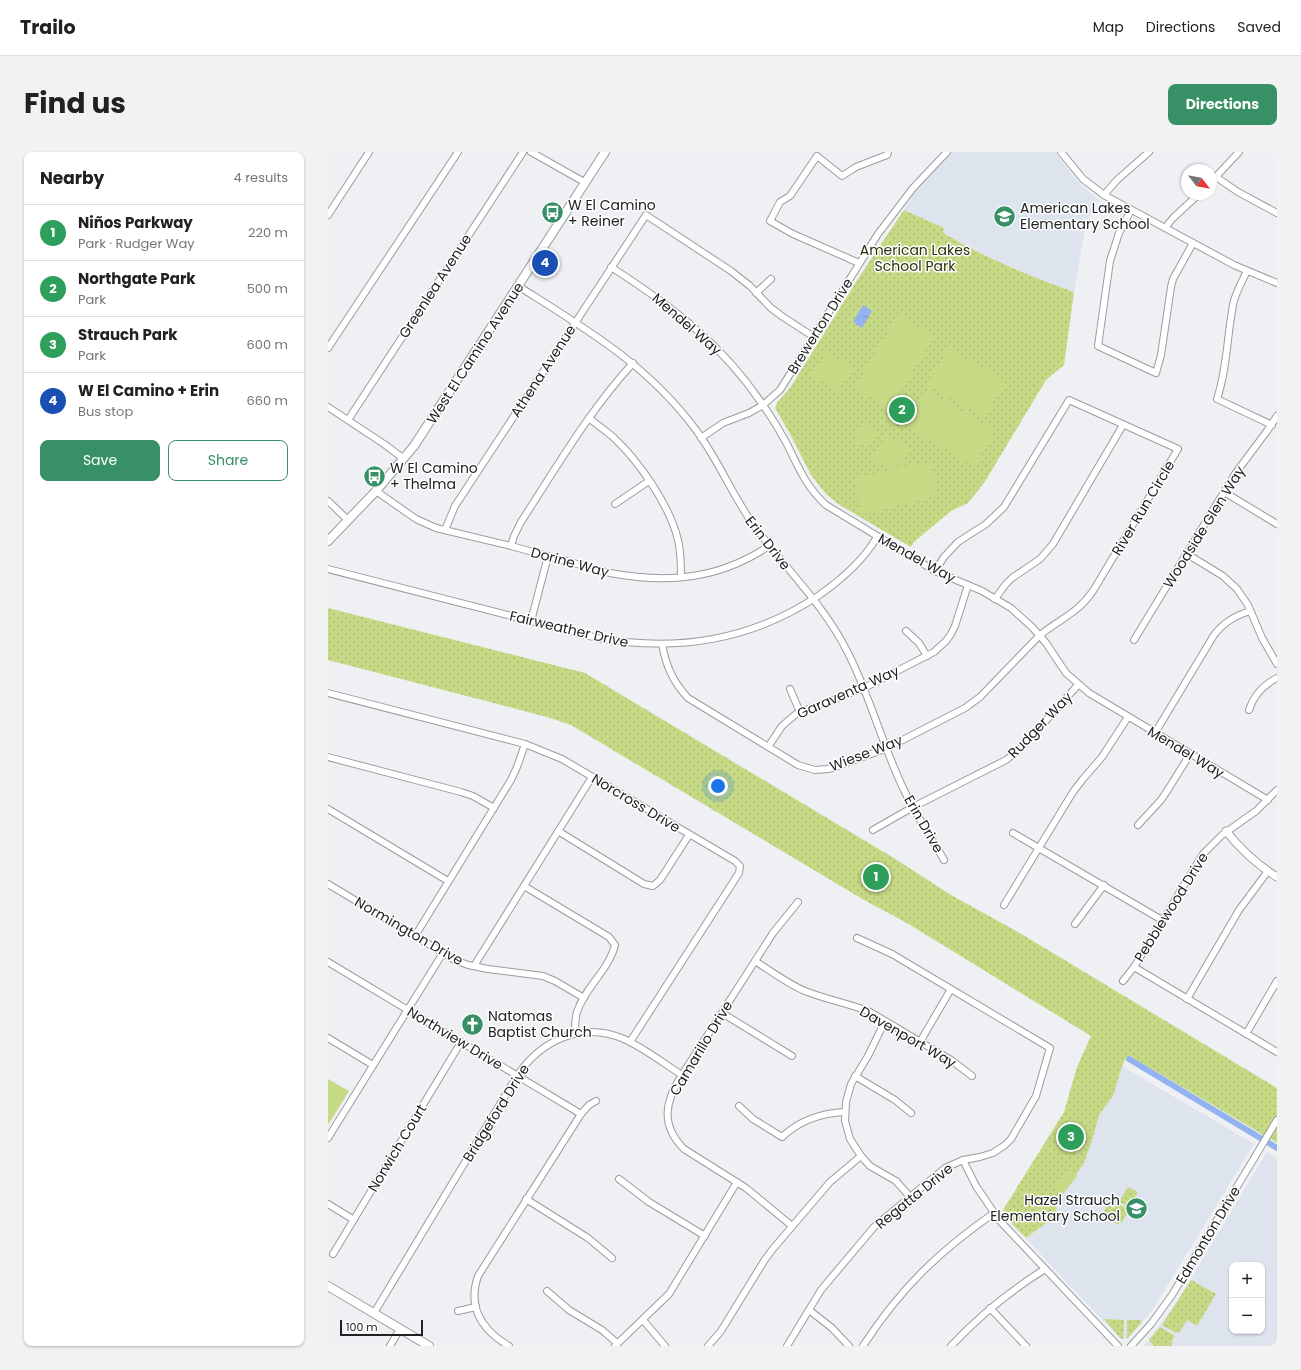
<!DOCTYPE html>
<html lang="en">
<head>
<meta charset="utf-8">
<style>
  :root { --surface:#fff; --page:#f2f2f2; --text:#202124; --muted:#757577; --line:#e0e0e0; --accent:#379066 }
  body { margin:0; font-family:Poppins,sans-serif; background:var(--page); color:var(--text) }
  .controls { position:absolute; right:12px; bottom:12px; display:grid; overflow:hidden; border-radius:8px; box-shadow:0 1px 3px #0004 }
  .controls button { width:36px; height:36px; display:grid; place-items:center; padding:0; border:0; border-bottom:1px solid var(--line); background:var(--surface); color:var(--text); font:20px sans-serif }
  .compass { position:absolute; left:853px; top:12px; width:36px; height:36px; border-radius:50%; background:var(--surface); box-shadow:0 1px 3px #0004; rotate:121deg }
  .scale { position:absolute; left:12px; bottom:10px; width:83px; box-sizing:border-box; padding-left:4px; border:2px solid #212223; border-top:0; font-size:11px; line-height:14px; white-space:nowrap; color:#212223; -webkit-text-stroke:3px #fff; paint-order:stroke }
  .you { position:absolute; left:390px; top:634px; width:14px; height:14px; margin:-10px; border:3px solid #fff; border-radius:50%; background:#1a73e8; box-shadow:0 0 0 6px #1a73e833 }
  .badge { display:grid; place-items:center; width:26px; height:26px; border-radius:50%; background:var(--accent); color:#fff; font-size:13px; font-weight:700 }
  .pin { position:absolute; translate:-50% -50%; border:2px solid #fff; box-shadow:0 1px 4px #0006 }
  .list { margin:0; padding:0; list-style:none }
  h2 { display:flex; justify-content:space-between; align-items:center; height:52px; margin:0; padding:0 16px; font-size:17px }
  h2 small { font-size:13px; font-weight:400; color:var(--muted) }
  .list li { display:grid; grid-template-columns:26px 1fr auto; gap:12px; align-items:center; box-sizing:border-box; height:56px; padding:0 16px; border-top:1px solid var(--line) }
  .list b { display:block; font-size:15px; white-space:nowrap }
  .list p { margin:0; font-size:13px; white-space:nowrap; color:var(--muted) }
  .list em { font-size:13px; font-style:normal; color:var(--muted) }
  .actions { display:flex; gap:8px; padding:12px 16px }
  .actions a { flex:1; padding:9px 0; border:1px solid var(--accent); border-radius:8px; text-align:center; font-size:14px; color:var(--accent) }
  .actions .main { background:var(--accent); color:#fff }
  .map { position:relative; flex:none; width:949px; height:1194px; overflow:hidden; border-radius:8px }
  header { display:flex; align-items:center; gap:24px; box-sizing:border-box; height:56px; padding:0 20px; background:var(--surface); border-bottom:1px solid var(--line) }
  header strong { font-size:19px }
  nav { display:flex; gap:22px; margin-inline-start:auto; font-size:14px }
  .intro { display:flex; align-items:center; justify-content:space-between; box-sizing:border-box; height:96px; padding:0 24px }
  h1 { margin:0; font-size:28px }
  .button { padding:10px 18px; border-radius:8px; background:var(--accent); color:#fff; font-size:14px; font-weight:700 }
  main { display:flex; gap:24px; padding:0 24px }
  aside { flex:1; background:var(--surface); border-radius:8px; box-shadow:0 1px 3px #0004 }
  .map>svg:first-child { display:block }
</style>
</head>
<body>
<header>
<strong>Trailo</strong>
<nav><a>Map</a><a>Directions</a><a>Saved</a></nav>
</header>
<div class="intro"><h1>Find us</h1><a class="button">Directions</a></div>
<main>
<aside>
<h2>Nearby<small>4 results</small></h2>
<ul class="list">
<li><span class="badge" style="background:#2e9e5b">1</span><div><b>Niños Parkway</b><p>Park · Rudger Way</p></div><em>220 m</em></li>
<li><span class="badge" style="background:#2e9e5b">2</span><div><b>Northgate Park</b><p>Park</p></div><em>500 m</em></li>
<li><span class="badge" style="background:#2e9e5b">3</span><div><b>Strauch Park</b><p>Park</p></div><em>600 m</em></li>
<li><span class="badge" style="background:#1a4fb4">4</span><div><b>W El Camino + Erin</b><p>Bus stop</p></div><em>660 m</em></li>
</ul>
<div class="actions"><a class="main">Save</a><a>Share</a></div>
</aside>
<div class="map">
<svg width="949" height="1194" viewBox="0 0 949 1194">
  <defs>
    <pattern id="grass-dots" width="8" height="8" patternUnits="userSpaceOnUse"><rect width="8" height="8" fill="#c6d985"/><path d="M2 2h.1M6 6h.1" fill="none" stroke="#aaba73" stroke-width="1.8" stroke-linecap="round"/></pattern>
    <pattern id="water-ripples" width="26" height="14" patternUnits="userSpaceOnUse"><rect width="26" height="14" fill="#93b2f1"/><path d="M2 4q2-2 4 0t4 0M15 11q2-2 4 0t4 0" fill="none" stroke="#7890c3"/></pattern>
  </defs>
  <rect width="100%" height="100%" fill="#eef0f3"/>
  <g fill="#dee4ee" fill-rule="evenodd">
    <polygon points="623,0 727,0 743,21 755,35 771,48 758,71 746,140 714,129 638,94 614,81 616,76 576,58 591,33"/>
    <polygon points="794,914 926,992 825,1157 800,1187 795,1187 792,1186 742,1134 698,1086 729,1063 728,1049 738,1038 756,1011 764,989 771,963 785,944"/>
    <path d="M939 1000 949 1006V1194H816L849 1150ZM904 1113H934V1179H904Z"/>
  </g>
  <g fill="url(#grass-dots)">
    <path d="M576 58 616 76 615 81C656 105 701 124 746 140L736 213 718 228 656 331 640 351 623 359 586 390 583 395 510 352 497 341 483 323 461 280 447 256 449 251 462 236 535 119Z"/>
    <polygon points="0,456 257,521 569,708 623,743 690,780 949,936 949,991 800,903 794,914 785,944 771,963 764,989 756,1011 738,1038 728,1049 729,1063 698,1086 684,1072 675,1058 736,960 749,915 763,884 579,771 536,748 243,573 219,565 0,508"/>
    <polygon points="800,1035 810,1040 801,1055 791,1050"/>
    <polygon points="790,1051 801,1058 794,1070 792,1070 790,1073 774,1063 780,1053 786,1056"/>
    <polygon points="863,1128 888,1142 869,1174 859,1168 851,1181 849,1180 848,1181 834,1173"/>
    <polygon points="776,1167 796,1168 795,1187 792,1186"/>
    <polygon points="799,1168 813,1168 814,1170 799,1187"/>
    <polygon points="832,1175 847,1184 843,1190 845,1191 843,1194 826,1194 821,1188"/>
  </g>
  <g fill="#c6d985">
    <polygon points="571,162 606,184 561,257 526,235"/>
    <polygon points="620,196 678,228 657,265 599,233"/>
    <polygon points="499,199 525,215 510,239 484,223"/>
    <polygon points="597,238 667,278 646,314 577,274"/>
    <polygon points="537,270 550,278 545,287 540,288 537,293 532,291 526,295 525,291 530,280"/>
    <path d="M561 284 584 297C570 319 566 319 543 309L558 285Z"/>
    <polygon points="602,309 611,344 534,363 526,327"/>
    <polygon points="0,927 21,939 0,973"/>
    <polygon points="740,1018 749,1024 733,1044 726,1036"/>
  </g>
  <polygon fill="url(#water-ripples)" points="535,153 544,159 534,176 525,170"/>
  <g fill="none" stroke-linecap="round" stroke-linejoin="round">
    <polyline stroke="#93b2f1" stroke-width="6" points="801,907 949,996"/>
    <defs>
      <g id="minor">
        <polyline points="203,0 258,31"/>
        <polyline points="733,0 755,27 776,43 906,113 949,131"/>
        <polyline points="888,25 910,40 949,61"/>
        <polyline points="883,30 911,0"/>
        <polyline points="776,43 789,28 821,0"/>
        <polyline points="803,58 791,81 782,109 770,194 828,221 833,203 843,135 845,127 865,91"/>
        <polyline points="0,63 41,0"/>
        <polyline points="837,76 845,66 871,42"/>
        <polyline points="531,111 465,82 442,69 452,50 462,44 489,4 514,24 528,15 559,3 560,0"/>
        <path d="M283 115C345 155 394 192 435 253 444 266 452 279 459 292 470 315 479 336 498 353L607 419 654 439 683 456 704 475 718 491 738 521 761 541 940 648"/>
        <path d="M919 119C914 130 907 141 905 153 899 185 899 217 889 247L944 273"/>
        <path d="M190 134C258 177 319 212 368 278 391 309 405 345 427 375 457 416 496 453 519 499 542 543 554 593 576 638 587 662 603 685 616 708"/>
        <polyline points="428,141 443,127"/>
        <polyline points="0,196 130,0"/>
        <polyline points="0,255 56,292 76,307"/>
        <path d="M261 266C269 273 277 278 285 285 311 309 342 354 350 388 353 400 353 413 353 425"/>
        <polyline points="20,268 195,0"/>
        <polyline points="373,286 395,271 421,261 435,253 452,238 550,82 585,36 619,0"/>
        <path d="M48 339 88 367 108 376 183 394 282 421C341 432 391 427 441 394"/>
        <polyline points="896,340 949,372"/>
        <polyline points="0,349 20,368"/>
        <polyline points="287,352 321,329"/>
        <polyline points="117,378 127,354 318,63 403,119 422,134 443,156 455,165 486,185"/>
        <path d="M183 394 186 384 193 370C228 316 261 259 305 211"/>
        <polyline points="859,402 895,424 909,437 920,453 934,486 949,512"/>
        <path d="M0 417 269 486C349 500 422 489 490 444 513 428 535 409 549 385"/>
        <polyline points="667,447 677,433 684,426 712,407 725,392 795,273"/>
        <polyline points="203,469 220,404"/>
        <polyline points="578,479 591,491 599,504"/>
        <polyline points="806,488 907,322 939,279 949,264"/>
        <path d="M334 492C338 514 345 530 360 546L470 613 487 618 500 617 508 615 559 596 637 556 652 545 712 483C732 467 750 461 765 439L850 297 741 248 676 355 658 372 630 390 616 405 607 419"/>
        <polyline points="462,537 472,560"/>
        <polyline points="0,541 197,592 234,607 407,709 412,714 411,721 302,890"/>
        <path d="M921 558C926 543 935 533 949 526"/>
        <path d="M827 581 886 483C896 470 907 464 922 459"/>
        <polyline points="440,595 454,574 468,562 536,536 606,500 618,489 623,482 627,474 640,433"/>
        <polyline points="0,605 133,640 145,644 166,656"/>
        <polyline points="0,657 120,729"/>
        <polyline points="810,673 833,648 841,636 862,602"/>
        <polyline points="545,678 585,655 678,608 694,595 750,533"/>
        <polyline points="230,679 316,732 325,734 332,728 361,683"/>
        <polyline points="685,681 834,768"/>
        <polyline points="0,732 127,808 140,813 160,817 215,824 227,829 256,846"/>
        <path d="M196 734 281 785 287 793C281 818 257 835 249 860 247 867 247 875 247 882"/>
        <polyline points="676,753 745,640 755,627 774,605 800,565"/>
        <polyline points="747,772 776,733"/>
        <polyline points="87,784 183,628 189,615 197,592"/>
        <path d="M427 809C443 819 460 832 477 839 499 848 521 851 542 860L623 908 644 924"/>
        <polyline points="0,810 253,962"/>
        <polyline points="146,814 264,625"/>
        <polyline points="806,815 949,900"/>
        <polyline points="795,829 806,815 875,702 894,683 928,659 949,638"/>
        <polyline points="859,847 911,758 940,719"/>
        <polyline points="394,861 464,904"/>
        <polyline points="557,869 540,904 523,932 518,950 517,969 522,987 533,1004 542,1014 568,1029 582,1045"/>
        <polyline points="918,882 949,829"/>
        <polyline points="0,886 45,913"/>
        <polyline points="592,890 623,837"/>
        <polyline points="527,924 567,948 583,961"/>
        <path d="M411 954 425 967 454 985C472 968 493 961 517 960"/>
        <polyline points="0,986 115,801"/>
        <polyline points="635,1008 648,1034 671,1068 790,1194"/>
        <polyline points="291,1027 321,1050 377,1084"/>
        <polyline points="198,1047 260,1086 284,1106"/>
        <polyline points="0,1052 26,1068"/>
        <path d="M464 1074 418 1036 356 997C332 973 337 949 354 923L445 781 470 750"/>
        <polyline points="5,1102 133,890"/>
        <polyline points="219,1139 241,1158 274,1178 289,1191"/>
        <polyline points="662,1156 698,1194"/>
        <polyline points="481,1158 504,1176 521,1194"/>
        <polyline points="130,1159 148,1155"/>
        <path d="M46 1161 189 924C213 888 254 869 296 887 316 896 335 911 354 923"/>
        <polyline points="315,1168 337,1194"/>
        <polyline points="62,1194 72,1177"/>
        <path d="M181 1194C154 1178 139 1156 150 1124L253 962 261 953 268 949"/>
        <polyline points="287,1194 341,1142 409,1030"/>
        <polyline points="380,1194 393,1179 436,1109 444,1098 502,1030 533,1004"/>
        <polyline points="459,1194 493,1138 546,1075 617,1016 635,1008 652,1005 665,1001 677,993 683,987 708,944 722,896 564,802 529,786"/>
        <path d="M535 1194C572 1137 610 1100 666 1061"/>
        <path d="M623 1194C651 1164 682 1139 717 1117"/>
        <polyline points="803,1194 823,1172 844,1143 949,968"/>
      </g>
      <path id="tertiary" d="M898 679C913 698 928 712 949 725"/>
      <g id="secondary">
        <polyline points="0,389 48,339 86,294 277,0"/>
        <polyline points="0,1134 101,1194"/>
      </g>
    </defs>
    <use href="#minor" stroke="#9a9c9f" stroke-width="8"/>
    <use href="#tertiary" stroke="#9a9c9f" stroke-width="9"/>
    <use href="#secondary" stroke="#9a9c9f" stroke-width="10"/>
    <use href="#minor" stroke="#fff" stroke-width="6"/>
    <use href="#tertiary" stroke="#fff" stroke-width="7"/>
    <use href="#secondary" stroke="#fff" stroke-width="8"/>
  </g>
  <defs>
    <symbol id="bus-disc" viewBox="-11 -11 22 22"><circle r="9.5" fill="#379066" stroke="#fff"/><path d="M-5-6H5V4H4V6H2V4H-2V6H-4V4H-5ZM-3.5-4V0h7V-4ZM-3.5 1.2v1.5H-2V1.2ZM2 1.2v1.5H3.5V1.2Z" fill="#fff"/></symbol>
    <symbol id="school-disc" viewBox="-11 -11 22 22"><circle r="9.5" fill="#379066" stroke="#fff"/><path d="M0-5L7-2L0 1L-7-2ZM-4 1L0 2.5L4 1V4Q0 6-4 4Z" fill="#fff"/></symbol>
    <symbol id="church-disc" viewBox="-11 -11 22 22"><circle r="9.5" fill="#379066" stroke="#fff"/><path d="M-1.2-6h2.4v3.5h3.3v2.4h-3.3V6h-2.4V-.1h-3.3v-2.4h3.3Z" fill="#fff"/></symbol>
  </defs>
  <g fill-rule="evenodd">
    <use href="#bus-disc" x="212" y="48" width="25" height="25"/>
    <use href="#school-disc" x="664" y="52" width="25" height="25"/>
    <use href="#bus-disc" x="34" y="312" width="25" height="25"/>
    <use href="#church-disc" x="132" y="860" width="25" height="25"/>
    <use href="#school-disc" x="796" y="1044" width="25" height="25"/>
  </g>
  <g text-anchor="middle" stroke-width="3" stroke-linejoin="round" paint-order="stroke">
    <g font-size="14" fill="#212223" stroke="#fff" text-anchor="start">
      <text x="240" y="58">W El Camino<tspan x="240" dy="16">+ Reiner</tspan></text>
      <text x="692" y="61">American Lakes<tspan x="692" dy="16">Elementary School</tspan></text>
      <text x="62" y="321">W El Camino<tspan x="62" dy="16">+ Thelma</tspan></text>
      <text x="160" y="869">Natomas<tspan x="160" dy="16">Baptist Church</tspan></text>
      <text x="792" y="1053" text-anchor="end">Hazel Strauch<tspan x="792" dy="16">Elementary School</tspan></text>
    </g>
    <g font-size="14" fill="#2c330b" stroke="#fff">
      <text x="587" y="103">American Lakes<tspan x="587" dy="16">School Park</tspan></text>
    </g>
    <g font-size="14" fill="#212223" stroke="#fff">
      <text transform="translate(107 134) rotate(-57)" y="5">Greenlea Avenue</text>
      <text transform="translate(359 172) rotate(41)" y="5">Mendel Way</text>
      <text transform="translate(492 174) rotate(-58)" y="5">Brewerton Drive</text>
      <text transform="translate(147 201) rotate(-57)" y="5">West El Camino Avenue</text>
      <text transform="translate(215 219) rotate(-57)" y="5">Athena Avenue</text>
      <text transform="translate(815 356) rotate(-59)" y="5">River Run Circle</text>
      <text transform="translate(876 375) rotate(-58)" y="5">Woodside Glen Way</text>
      <text transform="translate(440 391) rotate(52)" y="5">Erin Drive</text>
      <text transform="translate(589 406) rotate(29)" y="5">Mendel Way</text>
      <text transform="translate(242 410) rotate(15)" y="5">Dorine Way</text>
      <text transform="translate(241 477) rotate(13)" y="5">Fairweather Drive</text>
      <text transform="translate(520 540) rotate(-24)" y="5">Garaventa Way</text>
      <text transform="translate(712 573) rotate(-46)" y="5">Rudger Way</text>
      <text transform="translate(858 600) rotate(31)" y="5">Mendel Way</text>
      <text transform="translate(538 601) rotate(-21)" y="5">Wiese Way</text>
      <text transform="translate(308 651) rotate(31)" y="5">Norcross Drive</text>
      <text transform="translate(596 672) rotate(60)" y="5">Erin Drive</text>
      <text transform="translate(843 755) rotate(-58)" y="5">Pebblewood Drive</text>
      <text transform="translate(81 779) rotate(30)" y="5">Normington Drive</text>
      <text transform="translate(580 885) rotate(30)" y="5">Davenport Way</text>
      <text transform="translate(127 886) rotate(31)" y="5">Northview Drive</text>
      <text transform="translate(373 896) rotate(-59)" y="5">Camarillo Drive</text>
      <text transform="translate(168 961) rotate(-58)" y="5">Bridgeford Drive</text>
      <text transform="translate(69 996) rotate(-59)" y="5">Norwich Court</text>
      <text transform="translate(586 1044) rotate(-39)" y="5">Regatta Drive</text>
      <text transform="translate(880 1083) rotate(-59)" y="5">Edmonton Drive</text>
    </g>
  </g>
</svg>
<div class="controls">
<button>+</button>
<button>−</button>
</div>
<svg class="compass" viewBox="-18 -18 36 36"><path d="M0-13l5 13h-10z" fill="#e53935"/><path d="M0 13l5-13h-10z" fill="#757577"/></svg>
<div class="scale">100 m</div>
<div class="you"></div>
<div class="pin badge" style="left:548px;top:725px;background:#2e9e5b">1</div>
<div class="pin badge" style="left:574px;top:258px;background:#2e9e5b">2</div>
<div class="pin badge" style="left:743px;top:985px;background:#2e9e5b">3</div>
<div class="pin badge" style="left:217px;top:111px;background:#1a4fb4">4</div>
</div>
</main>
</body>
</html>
